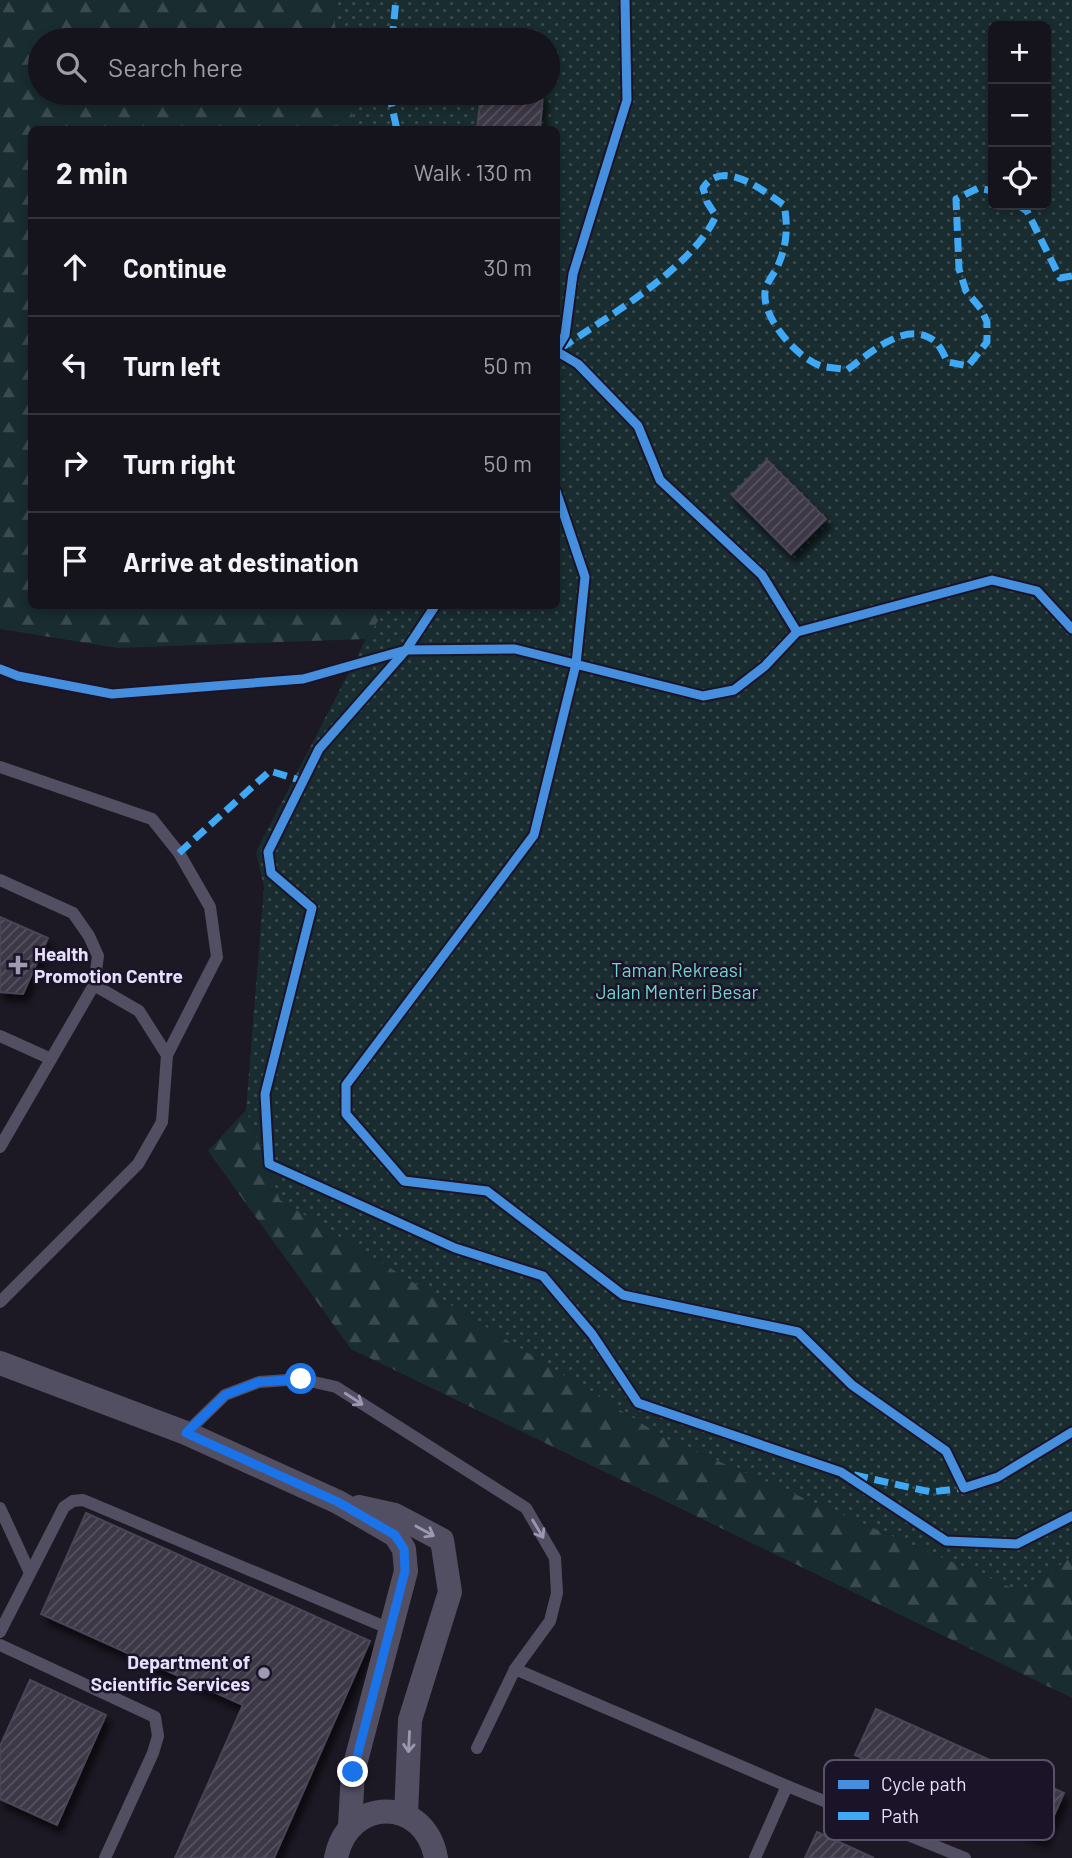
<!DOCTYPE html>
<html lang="en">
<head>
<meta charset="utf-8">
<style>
  :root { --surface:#15131b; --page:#1e1c24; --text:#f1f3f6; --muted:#9d9ea3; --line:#34323a }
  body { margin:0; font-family:Barlow,sans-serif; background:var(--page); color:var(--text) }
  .controls { position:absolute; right:21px; top:21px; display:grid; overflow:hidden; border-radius:10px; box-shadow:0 4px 10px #0003 }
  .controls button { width:63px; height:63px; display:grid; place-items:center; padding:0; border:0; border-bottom:2px solid var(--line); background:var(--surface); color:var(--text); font:35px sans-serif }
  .stop { position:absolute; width:21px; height:21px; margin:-16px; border:5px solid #1a73e8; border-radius:50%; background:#fff }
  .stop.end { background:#1a73e8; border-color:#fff; box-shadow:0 2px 7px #0008 }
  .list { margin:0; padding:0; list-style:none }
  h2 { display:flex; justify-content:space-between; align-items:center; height:91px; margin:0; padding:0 28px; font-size:30px }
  h2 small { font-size:23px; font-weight:400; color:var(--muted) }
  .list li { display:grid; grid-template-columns:46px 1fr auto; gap:21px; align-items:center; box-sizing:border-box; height:98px; padding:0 28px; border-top:2px solid var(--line) }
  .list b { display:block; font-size:26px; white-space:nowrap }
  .list em { font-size:23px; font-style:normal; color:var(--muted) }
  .icon { flex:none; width:38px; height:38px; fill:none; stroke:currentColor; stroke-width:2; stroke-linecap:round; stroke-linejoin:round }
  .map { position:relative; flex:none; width:1072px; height:1858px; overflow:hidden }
  .search { position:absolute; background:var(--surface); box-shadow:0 4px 10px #0003; left:28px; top:28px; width:532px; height:77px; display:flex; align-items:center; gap:18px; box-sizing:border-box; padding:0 24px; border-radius:38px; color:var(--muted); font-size:26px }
  .panel { position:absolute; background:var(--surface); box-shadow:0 4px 10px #0003; left:28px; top:126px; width:532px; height:483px; border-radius:10px }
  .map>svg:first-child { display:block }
</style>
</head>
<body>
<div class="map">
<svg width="1072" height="1858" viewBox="0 0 1072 1858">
  <defs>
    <pattern id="green-dots" width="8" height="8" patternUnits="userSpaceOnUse" patternTransform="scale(1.75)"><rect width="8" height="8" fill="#192c30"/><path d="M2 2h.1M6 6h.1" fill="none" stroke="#3a4a4f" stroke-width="1.8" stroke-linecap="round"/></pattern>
    <pattern id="forest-firs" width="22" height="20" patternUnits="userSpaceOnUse" patternTransform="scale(1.75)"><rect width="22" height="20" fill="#192c30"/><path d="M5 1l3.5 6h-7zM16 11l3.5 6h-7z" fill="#3a4a4f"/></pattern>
    <pattern id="building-hatch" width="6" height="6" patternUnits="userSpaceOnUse" patternTransform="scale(1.75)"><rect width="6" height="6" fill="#3c3845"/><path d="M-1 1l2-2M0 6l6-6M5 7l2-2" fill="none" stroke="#585461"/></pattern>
    <filter id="shadow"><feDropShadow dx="4.5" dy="8" stdDeviation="3.5" flood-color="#0009"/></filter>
  </defs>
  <rect width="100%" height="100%" fill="#1c1924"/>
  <path fill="url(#green-dots)" fill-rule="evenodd" d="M337 0H1072V1556L1024 1593 667 1439 280 1200 246 1110 264 887 256 852 366 639 388 606H556V130L355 129 348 93H548V40H338L335 24ZM993 26H1046V205H993Z"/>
  <g fill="url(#forest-firs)">
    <polygon points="0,0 337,0 335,24 338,40 40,40 40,93 348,93 355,129 32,130 32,606 388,606 366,639 118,648 0,629"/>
    <polygon points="246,1110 280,1200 667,1439 1024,1593 1072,1556 1072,1698 351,1349 208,1151"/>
  </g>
  <g fill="url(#building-hatch)" stroke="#4a4556" stroke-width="2" filter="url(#shadow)">
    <polygon points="481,93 543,93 540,130 477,130"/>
    <polygon points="767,460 826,519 791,554 732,495"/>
    <polygon points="0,917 48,938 23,994 0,992"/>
    <polygon points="86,1513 370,1641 274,1858 175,1858 243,1705 41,1614"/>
    <polygon points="30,1680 106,1715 57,1825 0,1799 0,1746"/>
    <polygon points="876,1709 1064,1793 1043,1840 855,1755"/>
    <polygon points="817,1832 874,1858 805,1858"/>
  </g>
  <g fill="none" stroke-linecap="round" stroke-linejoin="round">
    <g stroke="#534f63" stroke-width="12">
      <polyline points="0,767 152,819 179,853 210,907 217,957 167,1055"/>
      <polyline points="0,880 73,913 89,936 98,956 94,985 139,1011 167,1055 162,1122 138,1164 0,1302"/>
      <polyline points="0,1036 51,1059"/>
      <polyline points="0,1147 94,985"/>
      <polyline points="186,1433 225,1395 259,1382 301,1379 336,1387 526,1508 555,1558 557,1593 550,1621 515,1669"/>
      <polyline points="0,1508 30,1573"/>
      <polyline points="0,1632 64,1507 73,1501 83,1500 390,1629"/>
      <polyline points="0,1645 155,1717 158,1736 153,1753 105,1858"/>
      <polyline points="477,1748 515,1669 787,1786 755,1858"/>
      <polyline points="787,1786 965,1858"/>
    </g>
    <g stroke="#534f63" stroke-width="24">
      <polyline points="0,1363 186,1433 338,1502 395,1535 404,1549 406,1571 353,1772 350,1826"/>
      <polyline points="359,1507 395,1515 442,1540 450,1592 410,1720 406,1815"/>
      <path d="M336 1858C348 1796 425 1796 436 1858"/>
    </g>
    <g stroke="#3fa9f5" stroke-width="7" stroke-dasharray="14 7" stroke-linecap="butt">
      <polyline points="392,40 396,0"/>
      <polyline points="389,93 397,130"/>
      <polyline points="1018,205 1027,211 1060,278 1072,276"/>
      <path d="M561 348C609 316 692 268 716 216L707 202 703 188C723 158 762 190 784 205 788 225 787 244 779 263 776 272 766 282 765 292 762 318 797 358 821 366 829 368 839 368 847 370 870 353 909 317 937 343 941 348 945 357 948 362L968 366 987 342V322L981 309 966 291 959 269 956 199 978 188 993 191"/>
      <polyline points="179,853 270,771 303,781"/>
      <polyline points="854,1475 931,1492 964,1488"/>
    </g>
    <defs>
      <g id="cycleway">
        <polyline points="556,350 565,335 573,274 627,100 625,0"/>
        <polyline points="556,351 578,364 638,426 660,480 762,575 797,632"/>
        <polyline points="556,491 585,577 576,664 534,835 346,1085 346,1114 404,1181 487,1191 623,1295 798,1332 852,1385 946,1451 964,1488 998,1477 1072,1432"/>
        <polyline points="435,606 406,650 319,749 268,852 271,873 312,908 265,1094 269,1164 455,1248 543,1276 592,1334 638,1403 841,1472 946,1541 1017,1544 1072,1516"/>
        <polyline points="0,669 18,676 112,694 303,679 406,650 515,649 703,696 734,690 765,666 797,632 992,580 1037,591 1072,629"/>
      </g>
    </defs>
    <use href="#cycleway" stroke="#1b1429" stroke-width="13"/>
    <use href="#cycleway" stroke="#468fdf" stroke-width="9"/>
  </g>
  <defs><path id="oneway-shaft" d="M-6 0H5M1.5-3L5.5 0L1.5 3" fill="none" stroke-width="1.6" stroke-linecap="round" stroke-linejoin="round" transform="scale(1.75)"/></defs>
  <g stroke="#9d98af">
    <use href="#oneway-shaft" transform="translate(354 1399) rotate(33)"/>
    <use href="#oneway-shaft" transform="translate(538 1529) rotate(59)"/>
    <use href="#oneway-shaft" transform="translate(425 1531) rotate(29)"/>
    <use href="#oneway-shaft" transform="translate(409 1742) rotate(93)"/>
  </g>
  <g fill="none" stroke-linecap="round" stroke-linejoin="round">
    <polyline stroke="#1a73e8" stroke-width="9" points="301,1379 259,1382 225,1395 186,1433 338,1502 395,1535 404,1549 405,1571 353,1772"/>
  </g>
  <g fill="#a09ab0" stroke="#1b1429" stroke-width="2.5">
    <path d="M14.5 954.5h7v7h7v7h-7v7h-7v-7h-7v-7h7z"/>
    <circle cx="264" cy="1673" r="7"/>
  </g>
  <g text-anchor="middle" stroke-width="5" stroke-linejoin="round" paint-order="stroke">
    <g font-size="19" font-weight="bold" fill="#e7e0fb" stroke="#1b1429" text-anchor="start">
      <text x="34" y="961">Health<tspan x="34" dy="22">Promotion Centre</tspan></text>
      <text x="250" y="1669" text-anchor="end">Department of<tspan x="250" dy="22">Scientific Services</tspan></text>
    </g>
    <g font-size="19" fill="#73d4ca" stroke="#1b1429">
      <text x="677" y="977">Taman Rekreasi<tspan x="677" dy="22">Jalan Menteri Besar</tspan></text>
    </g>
  </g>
  <rect x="824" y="1760" width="230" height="80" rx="10" fill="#1b1429" stroke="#585168" stroke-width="2"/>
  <rect x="838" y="1780" width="31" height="9" fill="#468fdf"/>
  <rect x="838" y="1812" width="31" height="8" fill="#3fa9f5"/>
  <g font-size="19" fill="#e7e0fb">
    <text x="881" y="1791">Cycle path</text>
    <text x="881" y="1823">Path</text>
  </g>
</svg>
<div class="controls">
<button>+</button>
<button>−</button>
<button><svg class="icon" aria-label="locate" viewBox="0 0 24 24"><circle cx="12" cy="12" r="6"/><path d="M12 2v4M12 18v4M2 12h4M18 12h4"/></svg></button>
</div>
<div class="stop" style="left:301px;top:1379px"></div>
<div class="stop end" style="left:353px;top:1772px"></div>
<div class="search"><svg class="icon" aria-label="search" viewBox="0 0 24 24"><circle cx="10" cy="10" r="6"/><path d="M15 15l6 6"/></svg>Search here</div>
<section class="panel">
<h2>2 min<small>Walk · 130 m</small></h2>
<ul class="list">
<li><svg class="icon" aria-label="ahead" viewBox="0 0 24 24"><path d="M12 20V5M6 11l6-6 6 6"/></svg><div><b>Continue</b></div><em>30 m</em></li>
<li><svg class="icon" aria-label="left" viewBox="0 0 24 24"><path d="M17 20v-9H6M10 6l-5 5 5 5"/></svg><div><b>Turn left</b></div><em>50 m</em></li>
<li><svg class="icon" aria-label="right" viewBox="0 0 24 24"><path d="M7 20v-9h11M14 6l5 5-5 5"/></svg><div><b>Turn right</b></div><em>50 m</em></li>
<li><svg class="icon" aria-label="arrive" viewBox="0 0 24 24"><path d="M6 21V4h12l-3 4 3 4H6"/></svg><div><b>Arrive at destination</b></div></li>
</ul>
</section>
</div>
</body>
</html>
